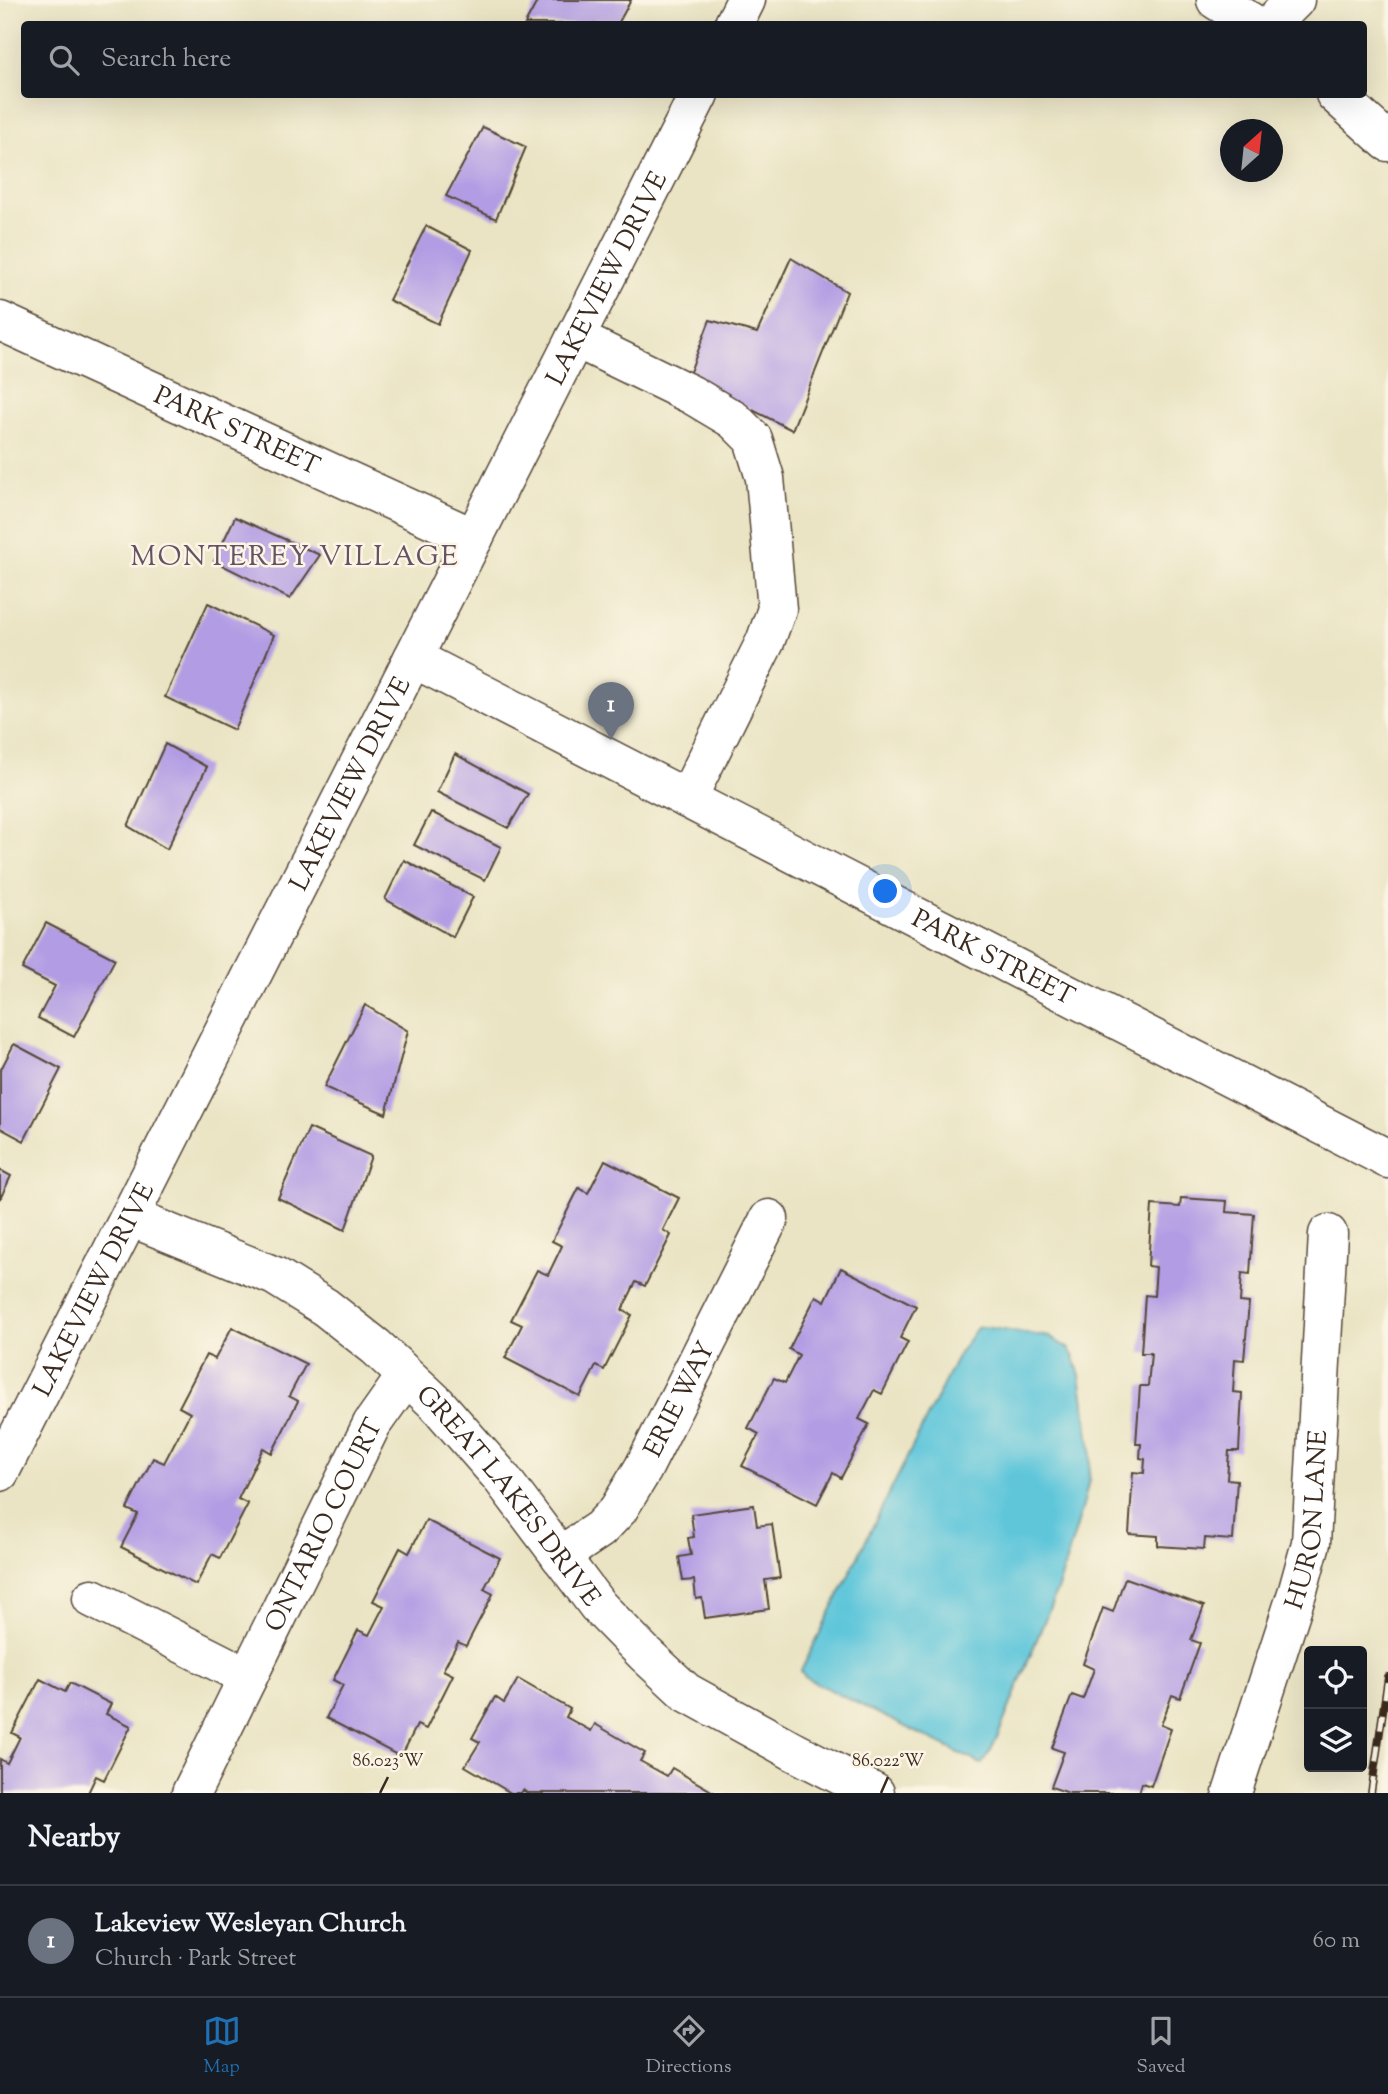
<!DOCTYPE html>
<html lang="en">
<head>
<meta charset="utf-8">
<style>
  :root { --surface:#171b24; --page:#20242c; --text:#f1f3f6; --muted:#9ea1a6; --line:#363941; --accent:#1f6fb2 }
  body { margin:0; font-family:"Sorts Mill Goudy",serif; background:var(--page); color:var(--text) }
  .controls { position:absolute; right:21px; bottom:21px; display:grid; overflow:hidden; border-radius:7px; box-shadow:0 7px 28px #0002 }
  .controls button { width:63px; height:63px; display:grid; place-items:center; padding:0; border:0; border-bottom:2px solid var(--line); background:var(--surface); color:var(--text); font:35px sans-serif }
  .compass { position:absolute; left:1220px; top:119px; width:63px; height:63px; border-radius:50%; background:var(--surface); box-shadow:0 7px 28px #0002; rotate:27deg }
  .you { position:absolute; left:886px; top:892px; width:24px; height:24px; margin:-18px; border:5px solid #fff; border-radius:50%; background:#1a73e8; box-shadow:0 0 0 10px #1a73e833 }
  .badge { display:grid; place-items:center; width:46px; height:46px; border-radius:50%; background:var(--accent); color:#fff; font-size:23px; font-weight:700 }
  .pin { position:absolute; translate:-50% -58px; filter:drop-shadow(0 2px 4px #0008) }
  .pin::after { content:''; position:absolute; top:37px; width:24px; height:21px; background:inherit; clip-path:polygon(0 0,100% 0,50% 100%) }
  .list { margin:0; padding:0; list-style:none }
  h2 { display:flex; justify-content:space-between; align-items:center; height:91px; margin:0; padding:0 28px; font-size:30px }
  h2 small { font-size:23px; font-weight:400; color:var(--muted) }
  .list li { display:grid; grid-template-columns:46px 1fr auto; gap:21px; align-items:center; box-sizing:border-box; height:112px; padding:0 28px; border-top:2px solid var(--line) }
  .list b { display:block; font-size:26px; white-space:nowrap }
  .list p { margin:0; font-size:23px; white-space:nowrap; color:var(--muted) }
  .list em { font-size:23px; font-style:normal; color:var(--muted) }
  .icon { flex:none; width:38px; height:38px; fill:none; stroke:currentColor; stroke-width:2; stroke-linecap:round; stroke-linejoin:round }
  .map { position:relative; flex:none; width:1388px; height:1793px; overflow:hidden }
  .search { position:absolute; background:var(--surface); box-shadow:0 7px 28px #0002; left:21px; right:21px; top:21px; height:77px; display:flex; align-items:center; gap:18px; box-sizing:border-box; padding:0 24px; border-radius:7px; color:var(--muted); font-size:26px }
  .sheet { height:203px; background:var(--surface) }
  nav { display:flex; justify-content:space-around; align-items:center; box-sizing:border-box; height:98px; border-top:2px solid var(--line); background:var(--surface); font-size:19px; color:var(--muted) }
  nav a { display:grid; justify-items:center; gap:4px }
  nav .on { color:var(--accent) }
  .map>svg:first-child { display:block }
</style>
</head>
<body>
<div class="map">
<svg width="1388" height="1793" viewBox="0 0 1388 1793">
  <rect width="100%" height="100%" fill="#fcf5e5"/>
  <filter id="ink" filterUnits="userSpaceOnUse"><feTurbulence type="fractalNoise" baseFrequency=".0143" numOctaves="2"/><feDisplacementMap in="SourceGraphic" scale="14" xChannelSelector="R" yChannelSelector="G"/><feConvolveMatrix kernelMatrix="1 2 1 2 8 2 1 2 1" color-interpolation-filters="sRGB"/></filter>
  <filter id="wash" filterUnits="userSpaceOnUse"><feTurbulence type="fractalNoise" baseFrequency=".00686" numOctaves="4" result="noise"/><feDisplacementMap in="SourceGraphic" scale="28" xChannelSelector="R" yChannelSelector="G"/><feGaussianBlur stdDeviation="1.57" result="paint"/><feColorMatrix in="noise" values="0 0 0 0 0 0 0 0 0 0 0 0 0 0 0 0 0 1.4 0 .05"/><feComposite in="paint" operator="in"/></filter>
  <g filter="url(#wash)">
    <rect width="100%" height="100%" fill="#eae4c4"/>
    <polygon fill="#5ec6da" stroke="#4c787c" stroke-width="2" points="984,1327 1049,1337 1068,1348 1074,1357 1080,1376 1091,1449 1089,1479 1083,1506 1059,1585 999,1733 991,1750 981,1764 806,1678 801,1671 958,1355 977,1328"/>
    <g id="blocks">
      <g fill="#b29de4">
        <polygon points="538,0 631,0 618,24 525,24"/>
        <polygon points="483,127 526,147 496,219 446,196"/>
        <polygon points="426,226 472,250 438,324 389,300"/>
        <polygon points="791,258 847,292 792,430 688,377 710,320 757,333"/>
        <polygon points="235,517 320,555 290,599 214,561"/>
        <polygon points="208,603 274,635 234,730 165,697"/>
        <polygon points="165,744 207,767 167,849 128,826"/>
        <polygon points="455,754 528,794 508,828 437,792"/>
        <polygon points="431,812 501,847 485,880 414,845"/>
        <polygon points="404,860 473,897 453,937 385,899"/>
        <polygon points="46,923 115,959 74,1037 38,1018 55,986 22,969"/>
        <polygon points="365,1005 408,1031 386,1114 324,1087"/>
        <polygon points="14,1044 61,1069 24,1141 0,1128 0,1071"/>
        <polygon points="309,1128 371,1156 345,1230 278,1198"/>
        <polygon points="605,1160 679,1198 663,1230 671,1235 645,1286 636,1282 622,1310 632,1315 604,1370 596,1366 580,1397 505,1358 522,1325 511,1320 537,1270 548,1275 562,1246 552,1241 579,1188 588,1193"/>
        <polygon points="0,1170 11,1176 0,1199"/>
        <polygon points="1181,1198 1227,1201 1226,1212 1254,1214 1250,1274 1242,1273 1240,1302 1249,1303 1244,1360 1235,1359 1233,1392 1242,1393 1239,1451 1229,1451 1227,1479 1237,1480 1233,1540 1205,1538 1204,1549 1158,1546 1158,1536 1129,1534 1133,1472 1144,1473 1145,1459 1140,1458 1141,1444 1136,1444 1140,1386 1148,1386 1151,1353 1141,1353 1145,1295 1154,1296 1156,1267 1148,1266 1152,1205 1180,1207"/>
        <polygon points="841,1268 916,1306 900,1338 908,1342 882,1394 874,1390 859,1419 869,1424 841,1478 833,1473 817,1504 742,1466 759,1434 748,1428 774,1378 785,1383 799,1355 789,1349 816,1296 825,1301"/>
        <polygon points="232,1327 306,1364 289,1396 298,1401 272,1453 263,1448 238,1499 248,1504 220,1558 212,1554 196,1585 121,1547 138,1514 127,1509 153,1458 164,1463 190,1413 179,1407 206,1355 215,1359"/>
        <polygon points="754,1505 757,1526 772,1524 780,1578 765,1580 769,1609 705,1618 702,1598 696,1599 694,1580 683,1581 679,1557 691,1555 688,1538 694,1537 691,1514"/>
        <polygon points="426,1520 500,1558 484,1589 493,1594 466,1646 458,1642 443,1670 453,1675 426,1729 417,1725 401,1757 326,1718 343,1685 333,1680 358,1630 369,1635 384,1606 373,1601 400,1548 409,1553"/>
        <polygon points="1125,1578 1204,1606 1191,1640 1200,1643 1180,1698 1172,1695 1161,1725 1171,1729 1151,1786 1142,1783 1139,1793 1069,1793 1051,1787 1064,1752 1052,1748 1072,1695 1083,1699 1094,1669 1083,1664 1103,1608 1113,1612"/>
        <polygon points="40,1679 65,1692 70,1683 111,1704 106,1714 131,1726 104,1780 96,1776 88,1793 0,1793 0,1759 7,1763 20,1737 12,1733"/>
        <polygon points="518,1679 570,1709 566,1717 591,1731 595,1724 645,1753 640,1761 667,1776 672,1768 715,1793 527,1793 523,1790 521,1793 511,1793 465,1766 480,1742 472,1738 495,1697 504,1703"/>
      </g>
    </g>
  </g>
  <g filter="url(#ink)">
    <use href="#blocks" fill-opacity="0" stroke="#554637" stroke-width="2"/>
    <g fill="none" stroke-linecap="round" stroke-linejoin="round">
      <defs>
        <g id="minor">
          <polyline points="1216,0 1254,24"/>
          <polyline points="734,24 746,0"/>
          <polyline points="1271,24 1295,0"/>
          <polyline points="1335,94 1388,142"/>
          <path id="s1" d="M0 321 474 538"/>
          <polyline points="575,338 692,395 734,420 753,439 765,478 777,609 765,642 687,799"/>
          <path id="s2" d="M413 658 1388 1159"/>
          <path id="s3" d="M130 1217 275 1276 325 1307 376 1347 437 1404 500 1476 598 1606 644 1653 686 1692 795 1752 875 1793"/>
          <path id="s4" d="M0 1472 699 94"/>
          <path id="s5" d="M560 1556 600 1529 618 1510 643 1469 769 1219"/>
          <polyline points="92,1598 248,1677"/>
          <path id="s6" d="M191 1793 372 1424 406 1376"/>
          <path id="s7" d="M1232 1793 1298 1590 1311 1543 1328 1234"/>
        </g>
      </defs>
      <use href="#minor" stroke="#554637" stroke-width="41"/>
      <use href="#minor" stroke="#fff" stroke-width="38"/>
      <defs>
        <polyline id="rail" points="1371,1793 1388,1677"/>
      </defs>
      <use href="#rail" stroke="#3b2a1e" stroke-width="8"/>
      <use href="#rail" stroke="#fcf5e5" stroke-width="5" stroke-dasharray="16" stroke-linecap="butt"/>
    </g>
  </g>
  <path fill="none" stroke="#3b2a1e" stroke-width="2.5" d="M380 1793 388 1777M881 1793 888 1777"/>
  <g text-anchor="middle" stroke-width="5" stroke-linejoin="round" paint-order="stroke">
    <g font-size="26" fill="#3b2a1e" stroke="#fcf5e5">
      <text dy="9" stroke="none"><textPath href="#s4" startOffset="1339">LAKEVIEW DRIVE</textPath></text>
      <text dy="9" stroke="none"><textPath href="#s1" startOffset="261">PARK STREET</textPath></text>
      <text dy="9" stroke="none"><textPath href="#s4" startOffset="772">LAKEVIEW DRIVE</textPath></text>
      <text dy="9" stroke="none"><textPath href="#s2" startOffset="653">PARK STREET</textPath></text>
      <text dy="9" stroke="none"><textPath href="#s4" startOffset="205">LAKEVIEW DRIVE</textPath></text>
      <text dy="9" stroke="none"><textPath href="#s5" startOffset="201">ERIE WAY</textPath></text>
      <text dy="9" stroke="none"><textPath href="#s3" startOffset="480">GREAT LAKES DRIVE</textPath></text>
      <text dy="9" stroke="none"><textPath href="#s7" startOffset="285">HURON LANE</textPath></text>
      <text dy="9" stroke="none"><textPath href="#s6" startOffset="299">ONTARIO COURT</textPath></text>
    </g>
    <g font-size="28" letter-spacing="2" fill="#655263" stroke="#fcf5e5">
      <text x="295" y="565">MONTEREY VILLAGE</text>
    </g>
  </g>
  <g font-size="18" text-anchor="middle" fill="#3b2a1e" stroke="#fcf5e5" stroke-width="5" stroke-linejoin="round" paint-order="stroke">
    <text x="388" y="1766">86.023°W</text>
    <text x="888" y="1766">86.022°W</text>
  </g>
</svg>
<div class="controls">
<button><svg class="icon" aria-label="locate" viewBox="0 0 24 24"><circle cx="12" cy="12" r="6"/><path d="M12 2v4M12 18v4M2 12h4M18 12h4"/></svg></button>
<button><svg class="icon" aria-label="layers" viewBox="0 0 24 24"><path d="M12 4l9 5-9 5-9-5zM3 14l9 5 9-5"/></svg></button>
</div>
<svg class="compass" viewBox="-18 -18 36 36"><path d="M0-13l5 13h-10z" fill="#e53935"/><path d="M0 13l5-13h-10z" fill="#9ea1a6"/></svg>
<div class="you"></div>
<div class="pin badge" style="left:611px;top:740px;background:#6b7280">1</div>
<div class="search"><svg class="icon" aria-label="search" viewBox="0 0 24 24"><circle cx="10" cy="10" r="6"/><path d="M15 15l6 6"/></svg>Search here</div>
</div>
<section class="sheet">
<h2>Nearby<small></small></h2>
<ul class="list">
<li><span class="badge" style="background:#6b7280">1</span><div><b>Lakeview Wesleyan Church</b><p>Church · Park Street</p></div><em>60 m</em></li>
</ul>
</section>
<nav>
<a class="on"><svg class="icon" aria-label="map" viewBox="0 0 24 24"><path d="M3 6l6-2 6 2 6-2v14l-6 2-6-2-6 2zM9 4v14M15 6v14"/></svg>Map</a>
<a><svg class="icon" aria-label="directions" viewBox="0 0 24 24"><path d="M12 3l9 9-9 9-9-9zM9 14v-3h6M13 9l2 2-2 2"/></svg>Directions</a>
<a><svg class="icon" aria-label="saved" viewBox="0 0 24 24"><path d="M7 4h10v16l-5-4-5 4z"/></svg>Saved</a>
</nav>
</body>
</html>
